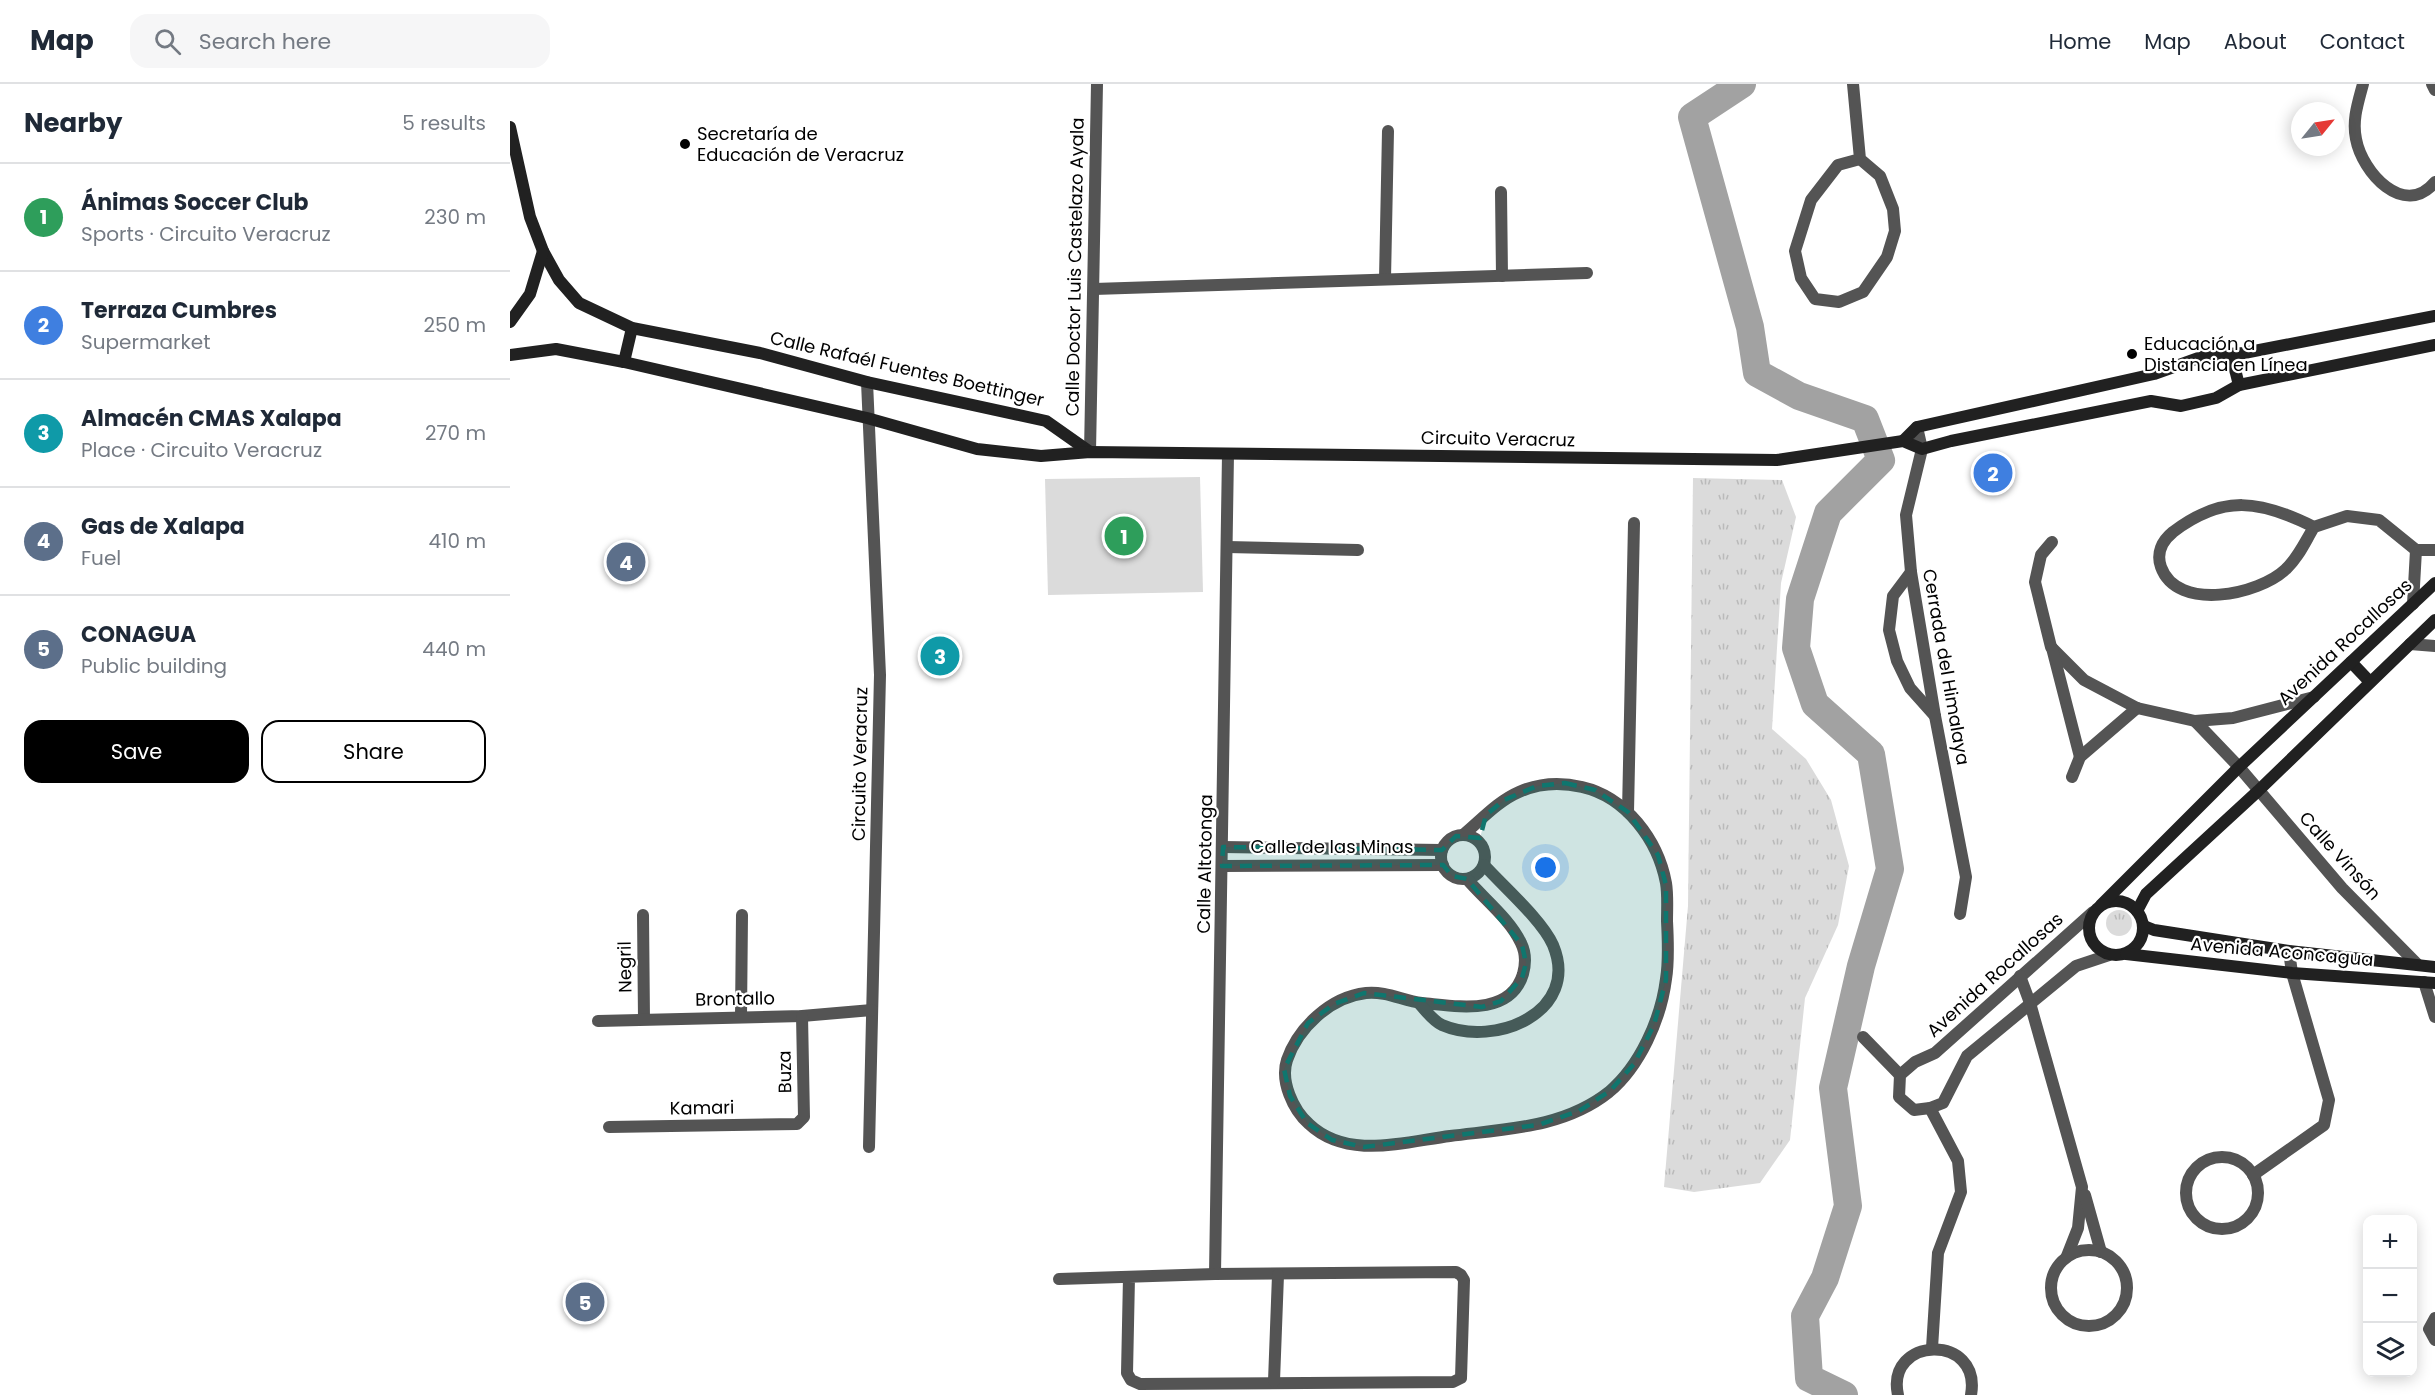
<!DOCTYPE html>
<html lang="en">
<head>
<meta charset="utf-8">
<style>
  :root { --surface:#fff; --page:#f6f6f7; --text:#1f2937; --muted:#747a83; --line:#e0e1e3; --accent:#000 }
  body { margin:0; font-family:Poppins,sans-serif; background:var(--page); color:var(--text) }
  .controls { position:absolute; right:18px; bottom:18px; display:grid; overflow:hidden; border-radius:12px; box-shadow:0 3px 15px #0003 }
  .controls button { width:54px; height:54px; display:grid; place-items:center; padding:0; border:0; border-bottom:2px solid var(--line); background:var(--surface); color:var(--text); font:30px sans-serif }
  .compass { position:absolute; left:1781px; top:18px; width:54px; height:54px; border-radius:50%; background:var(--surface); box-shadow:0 3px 15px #0003; rotate:60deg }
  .you { position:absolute; left:1036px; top:784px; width:21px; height:21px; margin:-15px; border:4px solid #fff; border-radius:50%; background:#1a73e8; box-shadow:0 0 0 9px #1a73e833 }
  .badge { display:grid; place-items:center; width:39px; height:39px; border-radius:50%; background:var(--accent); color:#fff; font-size:20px; font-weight:700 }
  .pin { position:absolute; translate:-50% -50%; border:3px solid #fff; box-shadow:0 2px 6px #0006 }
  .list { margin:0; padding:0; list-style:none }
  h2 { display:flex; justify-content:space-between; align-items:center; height:78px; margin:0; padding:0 24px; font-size:26px }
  h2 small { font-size:20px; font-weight:400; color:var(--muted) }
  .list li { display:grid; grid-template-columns:39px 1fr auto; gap:18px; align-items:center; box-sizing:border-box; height:108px; padding:0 24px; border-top:2px solid var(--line) }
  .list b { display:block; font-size:22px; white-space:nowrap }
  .list p { margin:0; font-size:20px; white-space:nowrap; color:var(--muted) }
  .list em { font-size:20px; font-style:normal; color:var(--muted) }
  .actions { display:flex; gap:12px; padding:18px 24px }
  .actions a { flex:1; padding:14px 0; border:2px solid var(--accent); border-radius:18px; text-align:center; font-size:21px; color:var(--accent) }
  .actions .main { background:var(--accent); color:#fff }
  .icon { flex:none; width:33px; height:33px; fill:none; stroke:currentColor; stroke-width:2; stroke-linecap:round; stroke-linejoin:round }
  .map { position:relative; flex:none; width:1925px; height:1311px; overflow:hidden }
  header { display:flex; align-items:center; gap:36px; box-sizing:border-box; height:84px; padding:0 30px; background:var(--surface); border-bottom:2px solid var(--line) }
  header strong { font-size:28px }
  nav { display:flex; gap:33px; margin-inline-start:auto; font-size:21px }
  .search { width:420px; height:54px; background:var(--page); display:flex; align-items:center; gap:15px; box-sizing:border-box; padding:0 21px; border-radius:18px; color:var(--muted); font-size:22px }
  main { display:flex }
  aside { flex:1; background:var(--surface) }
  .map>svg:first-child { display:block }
</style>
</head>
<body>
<header>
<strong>Map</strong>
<div class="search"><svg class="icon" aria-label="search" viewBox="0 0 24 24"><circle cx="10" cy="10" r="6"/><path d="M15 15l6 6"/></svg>Search here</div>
<nav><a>Home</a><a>Map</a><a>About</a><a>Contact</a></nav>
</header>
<main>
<aside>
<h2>Nearby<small>5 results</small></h2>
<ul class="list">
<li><span class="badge" style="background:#2e9e5b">1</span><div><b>Ánimas Soccer Club</b><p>Sports · Circuito Veracruz</p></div><em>230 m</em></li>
<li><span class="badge" style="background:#3f7fe0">2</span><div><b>Terraza Cumbres</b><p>Supermarket</p></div><em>250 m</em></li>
<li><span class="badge" style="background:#0f9aa8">3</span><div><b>Almacén CMAS Xalapa</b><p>Place · Circuito Veracruz</p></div><em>270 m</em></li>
<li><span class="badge" style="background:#5c6f8a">4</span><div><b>Gas de Xalapa</b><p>Fuel</p></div><em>410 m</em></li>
<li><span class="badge" style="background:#5c6f8a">5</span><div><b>CONAGUA</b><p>Public building</p></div><em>440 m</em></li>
</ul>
<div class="actions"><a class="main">Save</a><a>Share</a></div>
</aside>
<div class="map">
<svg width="1925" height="1311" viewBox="0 0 1925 1311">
  <defs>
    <pattern id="grass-tufts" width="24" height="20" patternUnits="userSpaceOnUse" patternTransform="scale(1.5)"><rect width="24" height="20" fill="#dbdbdb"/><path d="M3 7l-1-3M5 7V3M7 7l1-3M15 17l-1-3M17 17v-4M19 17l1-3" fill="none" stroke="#bababa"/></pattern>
  </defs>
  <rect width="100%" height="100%" fill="#fff"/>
  <g fill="url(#grass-tufts)">
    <polygon points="1183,394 1272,396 1286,433 1271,499 1262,645 1296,675 1321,716 1339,782 1328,841 1295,914 1280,1056 1250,1099 1184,1108 1154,1103 1178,822"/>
    <circle cx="1609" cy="839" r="13"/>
  </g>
  <polygon fill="#dbdbdb" points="690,393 693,508 538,511 535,395"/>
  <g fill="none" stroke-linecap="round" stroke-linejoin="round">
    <polyline stroke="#a2a2a2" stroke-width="28" points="1232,0 1182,33 1240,243 1247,289 1289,312 1355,335 1371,376 1318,429 1290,515 1286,564 1305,620 1361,670 1380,785 1351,882 1323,1004 1338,1122 1315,1194 1295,1232 1299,1294 1334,1311"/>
    <g stroke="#545454" stroke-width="12">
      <polyline points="1343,0 1350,75 1370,92 1383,125 1385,147 1377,173 1353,208 1329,218 1305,215 1291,194 1285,167 1301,116 1328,81 1350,75"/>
      <path d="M1853 0C1848 19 1842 36 1846 55 1852 88 1894 135 1925 98"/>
      <polyline points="1922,0 1925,6"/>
      <polyline points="991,108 992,192"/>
      <polyline points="875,195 878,47"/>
      <polyline points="584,205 1077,189"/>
      <polyline points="357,298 370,591 359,1063"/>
      <polyline points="1407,343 1412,365 1396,431 1401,488 1425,632 1456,793 1450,830"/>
      <polyline points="580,368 587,0"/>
      <path d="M1804 443C1750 416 1713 410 1663 448 1652 457 1646 469 1651 483 1667 528 1749 511 1776 485 1788 474 1795 458 1804 443L1837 432 1869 436 1906 466H1925"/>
      <polyline points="1542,458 1531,471 1525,498 1541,563 1574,596 1627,624 1685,637 1723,634 1804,613"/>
      <polyline points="717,463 848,466"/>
      <polyline points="1401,488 1383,512 1379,546 1387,577 1400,604 1425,632"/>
      <polyline points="1903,520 1906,466"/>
      <polyline points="1900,560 1925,562"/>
      <polyline points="1542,564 1570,673"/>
      <polyline points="1685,637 1729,683 1832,804 1908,881"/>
      <polyline points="1562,693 1570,673 1627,624"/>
      <polyline points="1118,728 1124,439"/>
      <circle cx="953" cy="773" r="22"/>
      <path d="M953 751C971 736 988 717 1009 708 1029 699 1051 698 1072 703 1116 713 1148 756 1156 799 1158 811 1157 825 1157 837 1158 856 1159 877 1156 895 1151 935 1130 982 1099 1008 1054 1044 995 1045 940 1052 894 1058 837 1076 799 1040 783 1026 770 997 777 976 788 944 820 913 856 909 877 907 893 917 912 919 946 922 1000 933 1013 890 1016 879 1016 869 1011 859 1000 835 974 815 957 795"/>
      <polyline points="713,763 932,766"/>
      <polyline points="712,782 933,781"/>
      <polyline points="1583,828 1425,969 1405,978 1390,991 1389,1013 1404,1026 1420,1024 1433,1019 1457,972 1566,882 1599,871"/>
      <polyline points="133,831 134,935"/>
      <polyline points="1510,892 1520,919 1572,1103 1568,1144 1557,1172"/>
      <polyline points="1914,898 1925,933"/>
      <path d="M909 919C915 926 923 937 932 941 985 964 1071 928 1043 861 1032 836 993 802 974 781"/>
      <polyline points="231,932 232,831"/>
      <polyline points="88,937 292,932 362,926"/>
      <polyline points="1353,953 1390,991"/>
      <polyline points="1420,1024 1448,1077 1451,1108 1428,1169 1422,1264"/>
      <polyline points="99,1043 287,1040 294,1033 292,932"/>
      <circle cx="1712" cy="1109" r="36"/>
      <polyline points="1743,1091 1814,1041 1819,1016 1782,889 1779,867"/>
      <polyline points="1575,1111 1591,1168"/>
      <circle cx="1579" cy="1204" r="38"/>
      <polyline points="705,1190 718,370"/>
      <polyline points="549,1195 705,1190 946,1188 951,1191 954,1196 951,1294 943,1298 630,1300 621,1296 617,1289 619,1193"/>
      <polyline points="1925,1234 1919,1245 1925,1256"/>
      <polyline points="764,1297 768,1191"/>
      <path d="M1388 1311C1375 1252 1472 1249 1461 1311"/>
    </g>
    <g stroke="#212121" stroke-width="12">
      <polyline points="0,43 20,133 33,167 49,196 69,219 122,244 250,269 357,298 536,337 580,368"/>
      <polyline points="0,238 20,210 33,167"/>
      <polyline points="1721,270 1729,301"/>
      <polyline points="0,271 46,265 114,278 357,334 467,365 531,372 580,368 1267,376 1393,357 1412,365 1441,357 1641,317 1671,322 1706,314 1729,301 1925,261"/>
      <polyline points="114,278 122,244"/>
      <polyline points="1393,357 1407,343 1644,290 1697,271 1734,269 1925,232"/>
      <polyline points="1841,578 1860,598"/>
      <circle cx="1606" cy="844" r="27"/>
      <polyline points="1591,821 1729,683 1925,499"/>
      <polyline points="1627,827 1636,810 1748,707 1925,536"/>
      <polyline points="1634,842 1644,846 1779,867 1925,883"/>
      <polyline points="1616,870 1782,889 1925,899"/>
    </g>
  </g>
  <path fill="#0f766e" fill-opacity="0.2" stroke="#0f766e" stroke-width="4.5" stroke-dasharray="12 8" stroke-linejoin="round" d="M1055 699 1085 706 1118 728 1148 771 1156 801V896L1144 941 1124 980 1100 1007 1069 1027 1028 1041 854 1063 822 1056 797 1039 780 1012 774 985 798 939 824 920 854 909 972 923 991 917 1012 894 1016 879 1012 861 957 795 942 792 933 781 712 782 713 763 932 766 946 752 970 754 976 731 994 716 1027 702Z"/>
  <g fill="#000" stroke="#fff" stroke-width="2">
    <circle cx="175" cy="60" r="6"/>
    <circle cx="1622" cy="270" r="6"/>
  </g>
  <g text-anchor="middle" stroke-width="4.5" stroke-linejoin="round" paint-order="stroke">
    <g font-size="18" fill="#000" stroke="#fff" text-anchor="start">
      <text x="187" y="56">Secretaría de<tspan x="187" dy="21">Educación de Veracruz</tspan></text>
      <text x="1634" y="266">Educación a<tspan x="1634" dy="21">Distancia en Línea</tspan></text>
    </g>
    <g font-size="18" fill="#000" stroke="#fff">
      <text transform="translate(565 183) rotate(-89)" y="6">Calle Doctor Luis Castelazo Ayala</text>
      <text transform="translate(397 285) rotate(13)" y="6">Calle Rafaél Fuentes Boettinger</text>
      <text transform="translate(988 355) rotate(1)" y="6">Circuito Veracruz</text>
      <text transform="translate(1835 558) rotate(-43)" y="6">Avenida Rocallosas</text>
      <text transform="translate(1436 583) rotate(80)" y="6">Cerrada del Himalaya</text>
      <text transform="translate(350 680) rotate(-89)" y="6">Circuito Veracruz</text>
      <text x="822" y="769">Calle de las Minas</text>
      <text transform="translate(1830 772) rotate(48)" y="6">Calle Vinsón</text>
      <text transform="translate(695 780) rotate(-89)" y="6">Calle Altotonga</text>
      <text transform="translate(1772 868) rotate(5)" y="6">Avenida Aconcagua</text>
      <text transform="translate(115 883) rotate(-91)" y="6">Negril</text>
      <text transform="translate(1485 891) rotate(-42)" y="6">Avenida Rocallosas</text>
      <text transform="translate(225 915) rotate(-1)" y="6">Brontallo</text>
      <text transform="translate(275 988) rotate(-91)" y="6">Buza</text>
      <text transform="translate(192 1024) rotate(-1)" y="6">Kamari</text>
    </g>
  </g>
</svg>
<div class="controls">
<button>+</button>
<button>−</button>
<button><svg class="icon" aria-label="layers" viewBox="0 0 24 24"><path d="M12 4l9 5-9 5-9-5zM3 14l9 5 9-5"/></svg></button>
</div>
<svg class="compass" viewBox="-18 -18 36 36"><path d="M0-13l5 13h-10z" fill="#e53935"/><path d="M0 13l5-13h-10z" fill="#747a83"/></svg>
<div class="you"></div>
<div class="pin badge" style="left:614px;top:452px;background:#2e9e5b">1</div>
<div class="pin badge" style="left:1483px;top:389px;background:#3f7fe0">2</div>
<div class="pin badge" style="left:430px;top:572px;background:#0f9aa8">3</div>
<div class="pin badge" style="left:116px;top:478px;background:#5c6f8a">4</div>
<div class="pin badge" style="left:75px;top:1218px;background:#5c6f8a">5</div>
</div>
</main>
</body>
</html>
